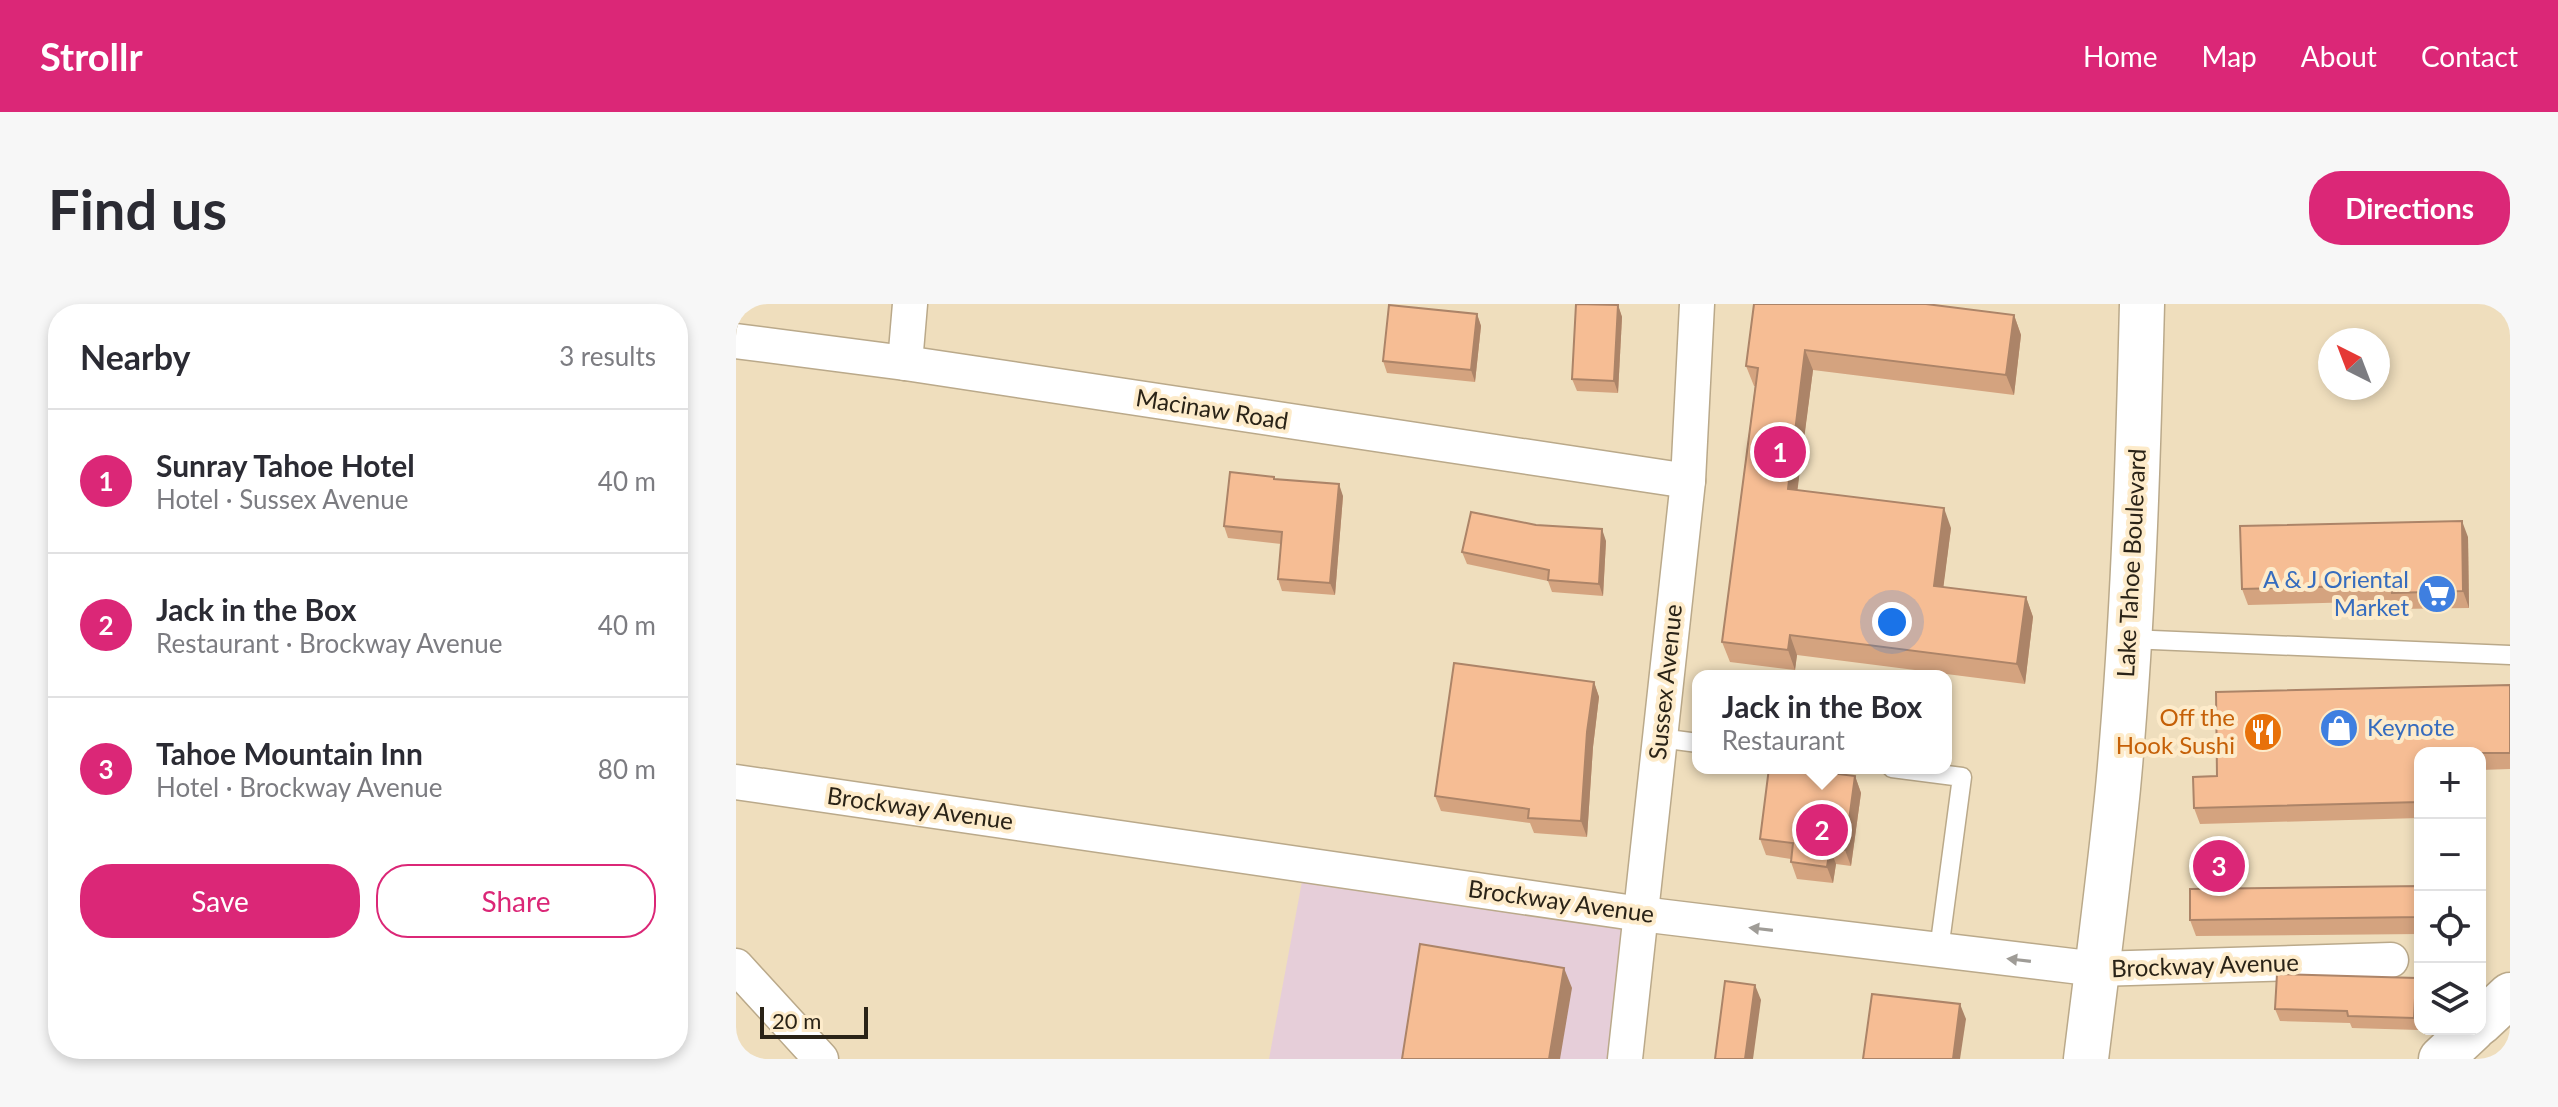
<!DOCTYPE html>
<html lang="en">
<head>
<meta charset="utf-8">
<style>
  :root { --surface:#fff; --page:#f7f7f7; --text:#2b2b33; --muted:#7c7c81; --line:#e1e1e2; --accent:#db2777 }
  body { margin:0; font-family:Lato,sans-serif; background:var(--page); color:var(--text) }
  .controls { position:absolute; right:24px; bottom:24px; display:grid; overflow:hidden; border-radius:16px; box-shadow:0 4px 12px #0003 }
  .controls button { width:72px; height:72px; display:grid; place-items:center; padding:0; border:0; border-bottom:2px solid var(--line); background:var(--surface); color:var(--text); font:40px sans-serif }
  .compass { position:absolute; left:1582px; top:24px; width:72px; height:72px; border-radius:50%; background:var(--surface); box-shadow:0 4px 12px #0003; rotate:318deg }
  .scale { position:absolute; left:24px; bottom:20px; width:108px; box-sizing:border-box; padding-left:8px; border:4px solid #2a2317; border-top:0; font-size:22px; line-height:28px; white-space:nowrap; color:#2a2317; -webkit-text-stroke:6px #fdebca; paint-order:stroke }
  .you { position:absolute; left:1156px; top:318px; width:28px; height:28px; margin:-20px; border:6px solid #fff; border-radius:50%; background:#1a73e8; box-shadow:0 0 0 12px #1a73e833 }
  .badge { display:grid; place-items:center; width:52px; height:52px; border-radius:50%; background:var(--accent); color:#fff; font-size:26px; font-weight:700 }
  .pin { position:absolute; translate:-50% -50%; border:4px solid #fff; box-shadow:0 2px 8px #0006 }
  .popup { position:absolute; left:956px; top:366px; width:260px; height:104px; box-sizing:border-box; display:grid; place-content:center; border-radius:16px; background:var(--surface); filter:drop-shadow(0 2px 6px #0005); font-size:26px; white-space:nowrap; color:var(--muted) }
  .popup b { font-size:30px; color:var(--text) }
  .popup::after { content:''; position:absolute; left:50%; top:100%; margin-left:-16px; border:16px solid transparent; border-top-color:var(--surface) }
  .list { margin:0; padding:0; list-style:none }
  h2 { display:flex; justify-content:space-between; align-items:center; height:104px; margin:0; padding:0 32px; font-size:34px }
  h2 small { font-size:26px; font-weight:400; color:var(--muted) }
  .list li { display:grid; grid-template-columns:52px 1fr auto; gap:24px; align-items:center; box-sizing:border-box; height:144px; padding:0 32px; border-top:2px solid var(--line) }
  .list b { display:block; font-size:30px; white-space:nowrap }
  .list p { margin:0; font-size:26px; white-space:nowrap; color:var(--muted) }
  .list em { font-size:26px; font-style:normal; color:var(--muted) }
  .actions { display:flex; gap:16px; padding:24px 32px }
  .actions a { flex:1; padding:18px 0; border:2px solid var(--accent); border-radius:32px; text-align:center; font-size:28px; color:var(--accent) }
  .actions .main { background:var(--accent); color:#fff }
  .icon { flex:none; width:44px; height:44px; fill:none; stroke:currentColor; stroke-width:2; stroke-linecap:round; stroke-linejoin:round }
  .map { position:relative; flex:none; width:1774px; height:755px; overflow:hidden; border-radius:32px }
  header { display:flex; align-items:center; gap:48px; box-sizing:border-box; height:112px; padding:0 40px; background:var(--accent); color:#fff }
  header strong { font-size:38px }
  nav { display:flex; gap:44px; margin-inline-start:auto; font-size:28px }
  .intro { display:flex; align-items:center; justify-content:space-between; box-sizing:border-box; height:192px; padding:0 48px }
  h1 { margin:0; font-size:56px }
  .button { padding:20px 36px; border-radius:32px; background:var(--accent); color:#fff; font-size:28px; font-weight:700 }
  main { display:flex; gap:48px; padding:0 48px }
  aside { flex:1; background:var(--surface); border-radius:32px; box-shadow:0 4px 12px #0003 }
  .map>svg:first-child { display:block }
</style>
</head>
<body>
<header>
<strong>Strollr</strong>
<nav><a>Home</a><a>Map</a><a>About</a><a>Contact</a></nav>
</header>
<div class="intro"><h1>Find us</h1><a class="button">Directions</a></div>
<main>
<aside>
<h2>Nearby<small>3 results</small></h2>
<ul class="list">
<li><span class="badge">1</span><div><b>Sunray Tahoe Hotel</b><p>Hotel · Sussex Avenue</p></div><em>40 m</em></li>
<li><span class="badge">2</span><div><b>Jack in the Box</b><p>Restaurant · Brockway Avenue</p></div><em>40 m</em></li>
<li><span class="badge">3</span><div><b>Tahoe Mountain Inn</b><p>Hotel · Brockway Avenue</p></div><em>80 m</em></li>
</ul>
<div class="actions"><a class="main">Save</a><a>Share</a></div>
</aside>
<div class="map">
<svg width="1774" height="755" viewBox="0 0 1774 755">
  <rect width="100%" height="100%" fill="#efdebd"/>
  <polygon fill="#e6ced9" points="567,572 895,619 879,755 533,755"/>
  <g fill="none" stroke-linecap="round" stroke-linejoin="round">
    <defs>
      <g id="lane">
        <polyline points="1393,335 1774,351"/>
        <polyline points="924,434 962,439"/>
        <polyline points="1156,464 1226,473 1203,646"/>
      </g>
      <g id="street">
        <polyline points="0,37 169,59 952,177"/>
        <polyline points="169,59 174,0"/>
        <polyline points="0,478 905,610 1361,665 1655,656"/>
        <polyline points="0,662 85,755"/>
        <polyline points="889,755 952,177 961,0"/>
      </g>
      <g id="secondary">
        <polyline points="1744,719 1774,691"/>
        <polyline points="1705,755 1737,725"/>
      </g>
      <path id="highway" d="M1350 755C1361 665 1373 575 1382 484 1397 323 1402 161 1406 0"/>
    </defs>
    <use href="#lane" stroke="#baa98a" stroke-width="21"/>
    <use href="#street" stroke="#baa98a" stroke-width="37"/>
    <use href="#secondary" stroke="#baa98a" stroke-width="47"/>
    <use href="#highway" stroke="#baa98a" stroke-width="47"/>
    <use href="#lane" stroke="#fff" stroke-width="18"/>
    <use href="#street" stroke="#fff" stroke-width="34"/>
    <use href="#secondary" stroke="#fff" stroke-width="44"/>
    <use href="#highway" stroke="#fff" stroke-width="44"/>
  </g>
  <g fill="#d4a37f">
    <polygon points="1018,0 1278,11 1285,31 1278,91 1077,66 1061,186 1215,224 1207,283 1290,293 1297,313 1289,380 1061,351 1059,366 994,358 986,338 1019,82 1018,82 1010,62"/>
    <polygon points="882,1 886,13 882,89 841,87 836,75"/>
    <polygon points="741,10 745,22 739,78 651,69 647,57"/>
    <polygon points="539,175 607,192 599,291 546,287 542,275 545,240 492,234 488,222"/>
    <polygon points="800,221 870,237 867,292 816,288 812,277 731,260 726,248"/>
    <polygon points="1732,233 1733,304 1661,305 1659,297 1512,301 1506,285"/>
    <polygon points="858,378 863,393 857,443 851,533 798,529 794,519 705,507 699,492"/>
    <polygon points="1774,381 1774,465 1744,466 1744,449 1684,449 1684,514 1464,520 1458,504 1481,472"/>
    <polygon points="1119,472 1125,489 1115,562 1100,560 1097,579 1061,575 1055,558 1055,555 1030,551 1024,535"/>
    <polygon points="1684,582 1684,630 1460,632 1454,616"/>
    <polygon points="1680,674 1684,684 1683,726 1616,724 1614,719 1544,717 1539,705"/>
  </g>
  <g fill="#ac8468">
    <polygon points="882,1 886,13 882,89 878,77"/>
    <polygon points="741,10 745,22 739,78 735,66"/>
    <polygon points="1278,11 1285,31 1278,91 1270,71"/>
    <polygon points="1069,46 1077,66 1059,205 1052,185"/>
    <polygon points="603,180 607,192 599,291 594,279"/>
    <polygon points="1208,204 1215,224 1205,302 1198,282"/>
    <polygon points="1726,217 1732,233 1733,304 1727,287"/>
    <polygon points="866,225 870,237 867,292 863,280"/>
    <polygon points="1290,293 1297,313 1289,380 1281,360"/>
    <polygon points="1054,331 1061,351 1059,366 1052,346"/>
    <polygon points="858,378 863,393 857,443 851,533 845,517 851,428"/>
    <polygon points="1119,472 1125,489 1115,562 1109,546"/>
    <polygon points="1094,544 1100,560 1097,579 1091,563"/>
    <polygon points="828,664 836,684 824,755 813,755"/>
    <polygon points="1680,674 1684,684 1683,726 1678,714"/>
    <polygon points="1019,681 1025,696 1017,755 1009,755"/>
    <polygon points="1224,700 1230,715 1224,755 1217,755"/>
  </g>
  <g fill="#f6bd94" stroke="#ac8468" stroke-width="2">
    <polygon points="840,0 882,1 878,77 836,75"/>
    <polygon points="1018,0 1190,0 1278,11 1270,71 1069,46 1052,185 1208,204 1198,282 1290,293 1281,360 1054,331 1052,346 986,338 1022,64 1010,62"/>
    <polygon points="653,1 741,10 735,66 647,57"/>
    <polygon points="494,168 538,173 538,175 603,180 594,279 542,275 546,228 488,222"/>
    <polygon points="735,208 800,221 866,225 863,280 812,276 813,266 726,248"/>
    <polygon points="1726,217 1727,287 1656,289 1656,281 1506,285 1504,222"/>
    <polygon points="718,359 858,378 851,428 845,517 792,514 793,505 699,492"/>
    <polygon points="1774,381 1774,449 1684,449 1684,498 1458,504 1457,473 1481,472 1480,388"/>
    <polygon points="1033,464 1053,464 1119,472 1109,546 1094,544 1091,563 1055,558 1057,539 1024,535"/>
    <polygon points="1684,582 1684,613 1454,616 1454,585"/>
    <polygon points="684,640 828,664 813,755 666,755"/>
    <polygon points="1541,670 1680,674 1678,714 1612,712 1611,707 1539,705"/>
    <polygon points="989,677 1019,681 1009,755 979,755"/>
    <polygon points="1136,690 1224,700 1217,755 1127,755"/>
  </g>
  <defs><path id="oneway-solid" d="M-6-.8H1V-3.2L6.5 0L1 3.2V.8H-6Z" transform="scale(2)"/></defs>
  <g fill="#9f9c97">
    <use href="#oneway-solid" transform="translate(1025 625) rotate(-173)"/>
    <use href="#oneway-solid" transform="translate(1283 656) rotate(-173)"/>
  </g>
  <defs>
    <symbol id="supermarket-disc" viewBox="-11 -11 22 22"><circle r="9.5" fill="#3f7fe0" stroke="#fdebca"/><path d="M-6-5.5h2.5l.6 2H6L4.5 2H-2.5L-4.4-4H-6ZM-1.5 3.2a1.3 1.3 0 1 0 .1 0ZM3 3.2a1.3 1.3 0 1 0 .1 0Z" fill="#fff"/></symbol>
    <symbol id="shop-disc" viewBox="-11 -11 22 22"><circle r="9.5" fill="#3f7fe0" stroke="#fdebca"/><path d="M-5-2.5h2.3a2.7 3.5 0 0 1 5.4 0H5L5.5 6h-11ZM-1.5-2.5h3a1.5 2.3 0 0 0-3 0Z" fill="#fff"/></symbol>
    <symbol id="restaurant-disc" viewBox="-11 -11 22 22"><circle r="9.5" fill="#e8710a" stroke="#fdebca"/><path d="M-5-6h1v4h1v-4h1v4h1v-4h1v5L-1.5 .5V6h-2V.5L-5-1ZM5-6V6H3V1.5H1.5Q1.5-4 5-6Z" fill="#fff"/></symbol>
  </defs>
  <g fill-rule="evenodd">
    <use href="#supermarket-disc" x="1679" y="268" width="44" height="44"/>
    <use href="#shop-disc" x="1581" y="402" width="44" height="44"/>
    <use href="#restaurant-disc" x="1505" y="406" width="44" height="44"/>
  </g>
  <g text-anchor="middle" stroke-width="8" stroke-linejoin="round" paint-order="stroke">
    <g font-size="24" fill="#2a2317" stroke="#fdebca">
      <text transform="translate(476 106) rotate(9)" y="8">Macinaw Road</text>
      <text transform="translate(1396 259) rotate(-87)" y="8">Lake Tahoe Boulevard</text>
      <text transform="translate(930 378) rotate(-84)" y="8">Sussex Avenue</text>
      <text transform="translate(184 505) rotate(8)" y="8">Brockway Avenue</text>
      <text transform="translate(825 598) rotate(8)" y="8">Brockway Avenue</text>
      <text transform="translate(1469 662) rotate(-2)" y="8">Brockway Avenue</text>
    </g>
    <g font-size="24" fill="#366cbe" stroke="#fdebca" text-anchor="end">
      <text x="1673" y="284">A &amp; J Oriental<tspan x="1673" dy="28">Market</tspan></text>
      <text x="1631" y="432" text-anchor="start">Keynote</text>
    </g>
    <g font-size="24" fill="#c56008" stroke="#fdebca" text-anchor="end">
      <text x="1499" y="422">Off the<tspan x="1499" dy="28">Hook Sushi</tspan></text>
    </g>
  </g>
</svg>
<div class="controls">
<button>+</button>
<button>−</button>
<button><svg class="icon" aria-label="locate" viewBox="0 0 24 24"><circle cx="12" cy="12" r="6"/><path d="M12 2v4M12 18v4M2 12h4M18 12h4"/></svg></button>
<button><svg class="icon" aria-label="layers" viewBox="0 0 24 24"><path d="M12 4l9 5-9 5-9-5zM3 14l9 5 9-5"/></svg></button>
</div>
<svg class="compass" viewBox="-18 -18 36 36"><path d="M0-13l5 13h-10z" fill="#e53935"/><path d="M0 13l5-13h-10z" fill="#7c7c81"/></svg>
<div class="scale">20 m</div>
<div class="you"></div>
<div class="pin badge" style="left:1044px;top:148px">1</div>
<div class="pin badge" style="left:1086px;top:526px">2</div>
<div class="popup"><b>Jack in the Box</b>Restaurant</div>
<div class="pin badge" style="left:1483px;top:562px">3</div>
</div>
</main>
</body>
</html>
